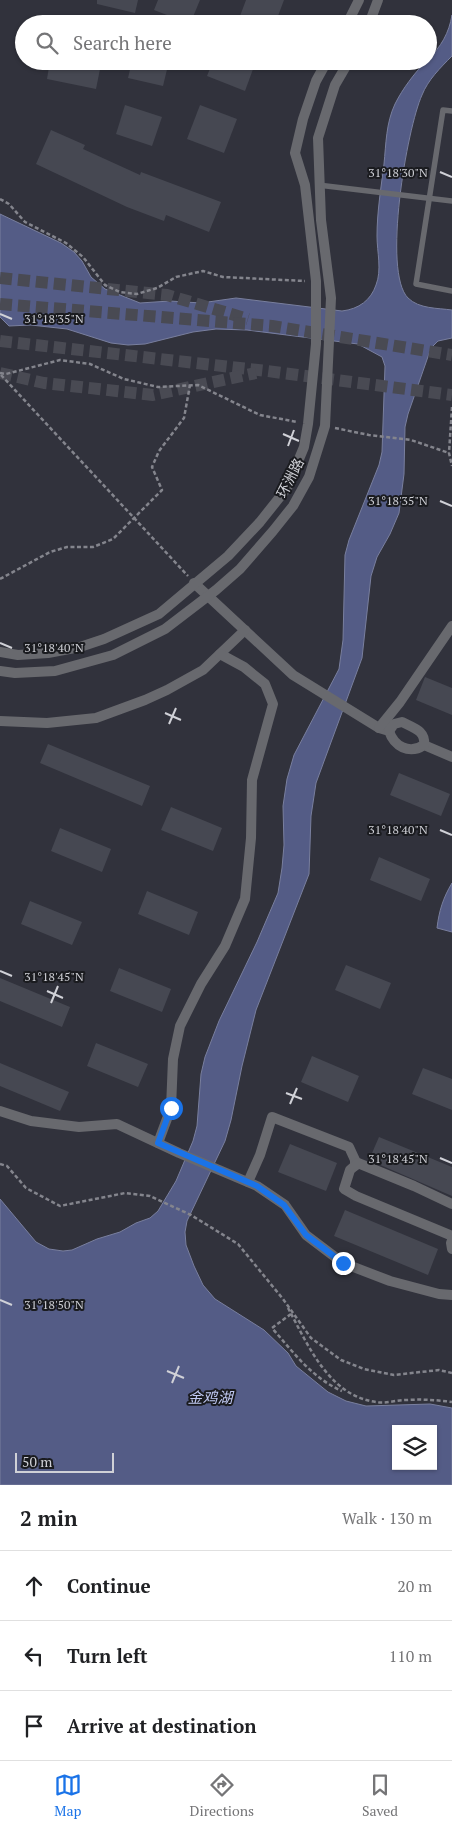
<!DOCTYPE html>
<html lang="en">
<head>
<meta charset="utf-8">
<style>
  :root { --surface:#fff; --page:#f6f6f6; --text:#202124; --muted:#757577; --line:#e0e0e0; --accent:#1a73e8 }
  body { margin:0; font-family:"PT Serif","Noto Sans SC",serif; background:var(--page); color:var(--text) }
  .controls { position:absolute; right:15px; bottom:15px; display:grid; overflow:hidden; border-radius:0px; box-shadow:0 1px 4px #0004 }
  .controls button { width:45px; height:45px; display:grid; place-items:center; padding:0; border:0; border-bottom:1px solid var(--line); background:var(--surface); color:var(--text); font:25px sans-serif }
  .scale { position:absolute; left:15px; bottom:12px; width:99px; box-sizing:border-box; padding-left:5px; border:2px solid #d0d1d7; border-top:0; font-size:14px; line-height:18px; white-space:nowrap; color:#d0d1d7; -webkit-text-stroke:4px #1a1b1f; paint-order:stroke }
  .stop { position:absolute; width:15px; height:15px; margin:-11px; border:4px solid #1a73e8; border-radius:50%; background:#fff }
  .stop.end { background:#1a73e8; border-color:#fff; box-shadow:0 1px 5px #0008 }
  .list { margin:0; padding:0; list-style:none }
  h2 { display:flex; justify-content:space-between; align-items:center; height:65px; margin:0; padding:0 20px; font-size:21px }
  h2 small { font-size:16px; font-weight:400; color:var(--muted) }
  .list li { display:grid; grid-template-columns:32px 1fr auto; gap:15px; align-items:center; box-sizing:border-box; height:70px; padding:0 20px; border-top:1px solid var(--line) }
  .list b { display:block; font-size:19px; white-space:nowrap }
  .list em { font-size:16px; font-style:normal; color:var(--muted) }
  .icon { flex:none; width:28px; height:28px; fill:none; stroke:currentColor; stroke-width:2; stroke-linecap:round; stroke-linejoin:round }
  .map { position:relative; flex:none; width:452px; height:1485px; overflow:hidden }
  .search { position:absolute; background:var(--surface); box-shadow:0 1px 4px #0004; left:15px; right:15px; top:15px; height:55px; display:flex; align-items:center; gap:12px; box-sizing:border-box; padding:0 18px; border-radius:28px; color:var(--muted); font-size:19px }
  .sheet { height:275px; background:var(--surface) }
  nav { display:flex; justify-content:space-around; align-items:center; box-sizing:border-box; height:70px; border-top:1px solid var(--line); background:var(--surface); font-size:14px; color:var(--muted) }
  nav a { display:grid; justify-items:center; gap:2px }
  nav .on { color:var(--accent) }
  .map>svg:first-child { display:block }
</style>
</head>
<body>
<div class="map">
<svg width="452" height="1485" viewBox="0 0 452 1485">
  <rect width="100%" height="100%" fill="#31323c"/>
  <g fill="#545c86" stroke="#797f9e" fill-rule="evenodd">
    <path d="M452 15V56C440 68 428 80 422 95 407 128 382 272 408 298 419 309 438 308 452 310V338L438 341 431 348 408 414 405 427 404 474 399 513 390 534 377 557 371 576 362 658 316 783 311 816 309 874 256 1010 242 1066 231 1120 225 1141 187 1221 185 1232 186 1245 194 1266 203 1285 215 1299 264 1330 288 1353 296 1366 328 1392 346 1401 366 1406 430 1404 452 1408V1485H0V1199L36 1242 49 1249 63 1251 72 1250 97 1239 120 1232 136 1223 150 1218 158 1211 176 1181 193 1141 197 1126 201 1074 205 1057 219 1021 257 942 278 893 282 868 284 845 283 806 287 779 294 755 339 669 343 640 345 555 349 540 379 465 382 452 385 366 382 357 358 344 247 330 216 329 193 332 145 344 128 345 111 343 67 329 31 325 9 326 0 317V214L61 243 74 252 82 261 91 277 105 289 140 303 170 301 201 303 236 298 342 311C359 309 371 300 376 285 382 270 377 252 377 236 377 212 381 188 384 164 386 144 386 123 395 104 403 88 414 74 426 61H428V59C441 47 449 33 452 15ZM396 1429H433V1466H396Z"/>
    <path d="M452 883V932L437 928C439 911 443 898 452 883Z"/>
  </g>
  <g fill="#464852">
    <polygon points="97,0 138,0 135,13 97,4"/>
    <polygon points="158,0 200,0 190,24 154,10"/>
    <polygon points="246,0 284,0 275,24 260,24 240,16"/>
    <polygon points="50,61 64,61 100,69 96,89 47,79"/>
    <polygon points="132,61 169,61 163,86 128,78"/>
    <polygon points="213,61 256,61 245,91 207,76"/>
    <polygon points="125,105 162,117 152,146 116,134"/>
    <polygon points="200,105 237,119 224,153 187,139"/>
    <polygon points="51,130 85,145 83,149 140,175 141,172 221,202 209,232 166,215 164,221 127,207 36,164"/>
    <polygon points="425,677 452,688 452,715 416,700"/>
    <polygon points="48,744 150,786 142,806 40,763"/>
    <polygon points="399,773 450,794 441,816 390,795"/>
    <polygon points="171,807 222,828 213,851 161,830"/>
    <polygon points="60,828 111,849 102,872 51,851"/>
    <polygon points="379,857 430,879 421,901 370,880"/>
    <polygon points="147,891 198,912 189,935 138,914"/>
    <polygon points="30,901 82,922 72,945 21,924"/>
    <polygon points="346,965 391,983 380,1009 335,990"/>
    <polygon points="119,968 171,989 162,1012 110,991"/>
    <polygon points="0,978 70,1007 62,1027 0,1001"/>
    <polygon points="96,1043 148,1064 138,1087 87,1066"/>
    <polygon points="312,1056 359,1076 348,1102 301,1082"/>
    <polygon points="0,1063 69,1092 60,1111 0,1086"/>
    <polygon points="423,1068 452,1079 452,1110 412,1094"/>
    <polygon points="379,1137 452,1167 452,1196 369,1160"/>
    <polygon points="290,1144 337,1163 326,1191 278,1172"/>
    <polygon points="345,1210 438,1249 428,1275 334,1236"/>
  </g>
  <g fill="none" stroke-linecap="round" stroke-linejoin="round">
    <g stroke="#494a53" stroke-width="12" stroke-dasharray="12 6" stroke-linecap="butt">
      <polyline points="0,278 167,295 248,319"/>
      <polyline points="0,304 272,326 452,355"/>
      <polyline points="0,341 267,371 452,395"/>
      <polyline points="0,373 44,383 153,395 256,373"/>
    </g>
    <g stroke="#84858d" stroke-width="2.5" stroke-dasharray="4 2.5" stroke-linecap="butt">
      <polyline points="0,199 9,204 25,222 66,243 83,257 105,285 120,292 137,294 157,288 176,277 203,271 223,277 305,281"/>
      <polyline points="0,373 6,374 60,360 90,364 124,379 158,387 198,385 260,415 297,422"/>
      <polyline points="1,375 188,576"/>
      <polyline points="452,407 449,453 452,466"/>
      <polyline points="335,428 369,435 411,440 449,453"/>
      <polyline points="0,579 50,552 67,547 93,547 113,539 162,490 152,467 159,451 184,418 190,385"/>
      <polyline points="0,1164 7,1166 26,1188 60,1206 125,1193 150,1196 191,1215 238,1244 283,1299 311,1338 341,1360 364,1369 394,1375 439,1370 452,1373"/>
      <path d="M288 1308C308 1345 329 1396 376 1402 385 1404 396 1400 406 1400 422 1399 437 1400 452 1402"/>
      <path d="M291 1314 272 1328C293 1352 312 1378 342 1391"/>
    </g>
    <g stroke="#68696e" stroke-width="5.5">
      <polyline points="452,111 443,110 416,284 452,291"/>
      <polyline points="318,185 452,201"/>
    </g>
    <g stroke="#68696e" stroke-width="10">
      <path d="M194 583 293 675 379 728 389 731C394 746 409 755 424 745L452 757"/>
      <polyline points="0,721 47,723 96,718 145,700 167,690 203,670 245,630"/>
      <polyline points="379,728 400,702 452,626"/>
      <path d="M389 731 394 724 402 722C414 728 426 731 424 745"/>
      <polyline points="0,1111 31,1121 79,1127 117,1124 179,1153 257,1186 285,1205 306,1235 343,1263 390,1281 439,1294 452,1295"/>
      <polyline points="158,1143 171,1108 173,1059 180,1026 201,984 225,946 245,899 251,838 252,780 273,704 265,684 244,667 220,654"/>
      <polyline points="248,1182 260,1155 272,1117 349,1147 355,1160 355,1166"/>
      <polyline points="452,1204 414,1186 358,1163 350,1170 344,1189 356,1196 452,1236"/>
      <polyline points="452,1240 451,1243 452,1249"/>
    </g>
    <g stroke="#68696e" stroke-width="10">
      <polyline points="347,24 359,0"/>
      <polyline points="369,24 378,0"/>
      <polyline points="0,652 18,655 48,653 80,647 104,639 159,614 228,556 260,522 287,488 304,447 308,424 316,344 316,281 305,185 295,153 303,119 316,81 327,61"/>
      <polyline points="0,671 15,673 55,671 113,655 165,629 216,590 240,569 273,531 293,506 309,477 325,426 331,298 321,220 318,138 335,85 349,61"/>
    </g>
  </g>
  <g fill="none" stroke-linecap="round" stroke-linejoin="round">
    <polyline stroke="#1a73e8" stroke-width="6" points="171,1108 158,1143 257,1186 284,1205 306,1235 343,1263"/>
  </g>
  <path fill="none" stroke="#d0d1d7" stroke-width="2" d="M440 172 452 177M0 314 12 319M283 434 299 441M288 446 294 430M440 501 452 506M0 643 12 648M165 713 181 720M169 724 176 708M440 830 452 835M0 971 12 976M47 991 63 998M51 1003 58 986M286 1093 302 1099M290 1104 297 1088M440 1158 452 1163M0 1300 12 1305M167 1371 184 1378M172 1383 179 1366"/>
  <g text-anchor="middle" stroke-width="4" stroke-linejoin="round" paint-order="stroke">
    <g font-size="14" fill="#d0d1d7" stroke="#1a1b1f">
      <text transform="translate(290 478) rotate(-63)" y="5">环洲路</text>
    </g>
    <g font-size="15" font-style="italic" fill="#c1c9f3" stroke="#1a1b1f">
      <text x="210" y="1403">金鸡湖</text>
    </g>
  </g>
  <g font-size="12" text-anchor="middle" fill="#d0d1d7" stroke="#1a1b1f" stroke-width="4" stroke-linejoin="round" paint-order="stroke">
    <text x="398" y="177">31°18'30"N</text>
    <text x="54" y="323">31°18'35"N</text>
    <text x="398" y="505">31°18'35"N</text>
    <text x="54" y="652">31°18'40"N</text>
    <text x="398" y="834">31°18'40"N</text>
    <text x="54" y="981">31°18'45"N</text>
    <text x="398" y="1163">31°18'45"N</text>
    <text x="54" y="1309">31°18'50"N</text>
  </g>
</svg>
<div class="controls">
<button><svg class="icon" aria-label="layers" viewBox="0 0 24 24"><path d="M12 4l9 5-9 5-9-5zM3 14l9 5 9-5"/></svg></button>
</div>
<div class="scale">50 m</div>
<div class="stop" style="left:171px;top:1108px"></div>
<div class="stop end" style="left:343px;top:1263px"></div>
<div class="search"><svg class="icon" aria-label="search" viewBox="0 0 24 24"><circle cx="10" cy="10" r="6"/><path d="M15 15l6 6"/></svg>Search here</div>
</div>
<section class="sheet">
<h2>2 min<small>Walk · 130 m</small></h2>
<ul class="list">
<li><svg class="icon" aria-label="ahead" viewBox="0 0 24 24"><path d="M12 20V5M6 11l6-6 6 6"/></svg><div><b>Continue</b></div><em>20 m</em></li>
<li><svg class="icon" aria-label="left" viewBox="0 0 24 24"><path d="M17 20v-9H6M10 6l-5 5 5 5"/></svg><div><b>Turn left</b></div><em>110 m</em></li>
<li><svg class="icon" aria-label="arrive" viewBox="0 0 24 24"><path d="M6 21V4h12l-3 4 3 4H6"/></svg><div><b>Arrive at destination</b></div></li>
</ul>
</section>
<nav>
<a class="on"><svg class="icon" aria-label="map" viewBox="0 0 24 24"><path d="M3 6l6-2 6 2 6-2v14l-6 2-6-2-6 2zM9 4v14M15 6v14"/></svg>Map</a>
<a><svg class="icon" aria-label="directions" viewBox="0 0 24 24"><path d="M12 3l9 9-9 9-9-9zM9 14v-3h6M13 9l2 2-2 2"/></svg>Directions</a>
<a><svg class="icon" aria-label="saved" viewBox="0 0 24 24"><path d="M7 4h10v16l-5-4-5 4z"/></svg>Saved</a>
</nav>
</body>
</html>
